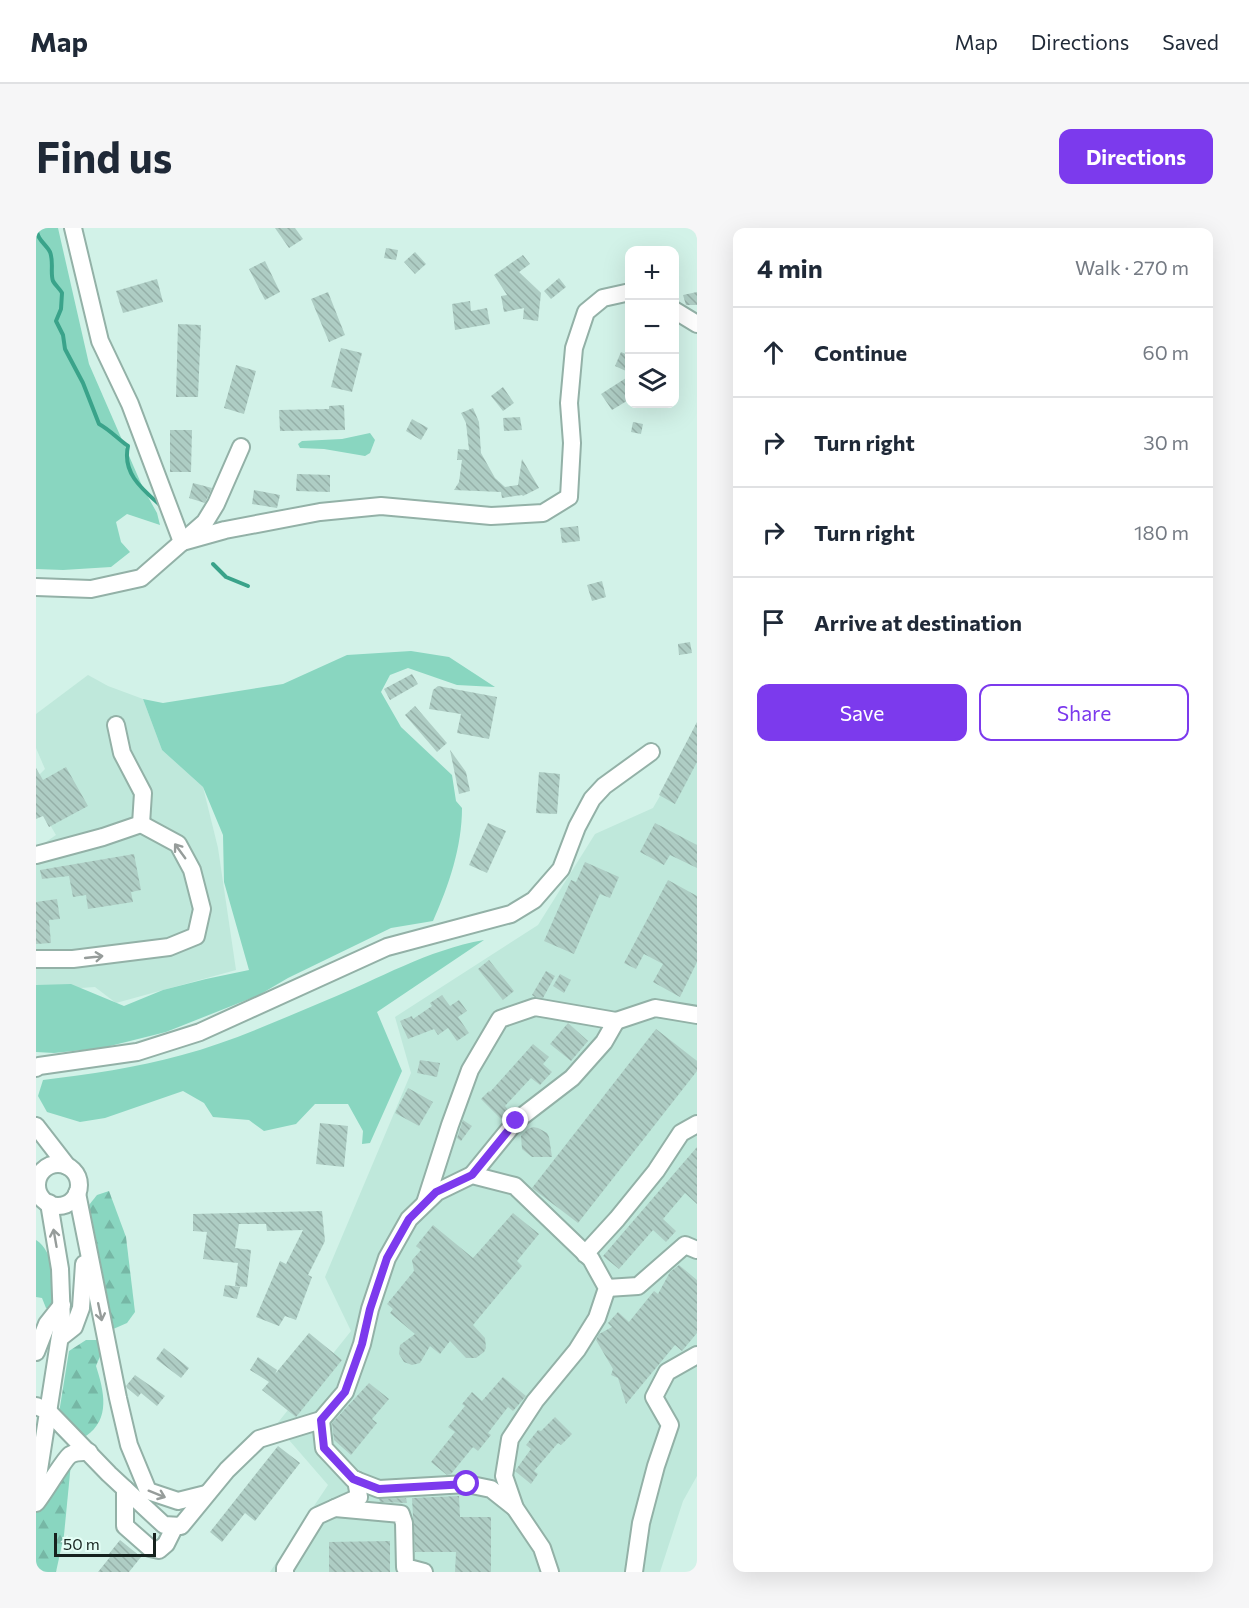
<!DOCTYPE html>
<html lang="en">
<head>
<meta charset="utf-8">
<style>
  :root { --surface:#fff; --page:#f6f6f7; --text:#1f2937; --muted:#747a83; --line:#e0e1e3; --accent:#7c3aed }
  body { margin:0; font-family:Commissioner,sans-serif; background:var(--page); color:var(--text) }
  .controls { position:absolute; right:18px; top:18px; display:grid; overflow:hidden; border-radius:12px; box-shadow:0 6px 24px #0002 }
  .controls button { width:54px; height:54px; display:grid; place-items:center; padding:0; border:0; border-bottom:2px solid var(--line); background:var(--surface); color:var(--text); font:30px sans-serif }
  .scale { position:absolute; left:18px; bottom:15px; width:102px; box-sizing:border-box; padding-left:6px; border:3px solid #16221e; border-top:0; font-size:16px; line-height:21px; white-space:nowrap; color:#16221e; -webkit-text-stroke:4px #e4fef5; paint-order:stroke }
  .stop { position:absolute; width:18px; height:18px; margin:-14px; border:4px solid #7c3aed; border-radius:50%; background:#fff }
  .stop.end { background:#7c3aed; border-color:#fff; box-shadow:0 2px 6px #0008 }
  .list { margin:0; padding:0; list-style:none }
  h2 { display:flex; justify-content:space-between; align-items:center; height:78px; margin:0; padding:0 24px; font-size:26px }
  h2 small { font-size:20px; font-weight:400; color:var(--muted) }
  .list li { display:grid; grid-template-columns:39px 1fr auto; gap:18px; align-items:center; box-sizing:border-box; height:90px; padding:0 24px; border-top:2px solid var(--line) }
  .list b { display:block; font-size:22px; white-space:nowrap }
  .list em { font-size:20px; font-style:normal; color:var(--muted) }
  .actions { display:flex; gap:12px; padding:18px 24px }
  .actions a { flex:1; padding:14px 0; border:2px solid var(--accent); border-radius:12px; text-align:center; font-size:21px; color:var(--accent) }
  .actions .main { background:var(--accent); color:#fff }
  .icon { flex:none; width:33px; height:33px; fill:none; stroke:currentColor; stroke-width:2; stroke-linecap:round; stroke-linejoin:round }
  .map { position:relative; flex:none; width:661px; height:1344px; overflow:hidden; border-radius:12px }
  header { display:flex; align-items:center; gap:36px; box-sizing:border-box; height:84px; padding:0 30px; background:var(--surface); border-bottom:2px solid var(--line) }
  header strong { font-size:28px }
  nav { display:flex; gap:33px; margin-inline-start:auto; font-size:21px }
  .intro { display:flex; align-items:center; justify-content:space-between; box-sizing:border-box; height:144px; padding:0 36px }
  h1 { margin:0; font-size:42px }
  .button { padding:15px 27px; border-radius:12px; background:var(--accent); color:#fff; font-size:21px; font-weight:700 }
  main { display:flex; gap:36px; padding:0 36px }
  aside { flex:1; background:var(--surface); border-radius:12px; box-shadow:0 6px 24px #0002 }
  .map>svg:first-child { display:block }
</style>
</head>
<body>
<header>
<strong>Map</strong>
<nav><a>Map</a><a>Directions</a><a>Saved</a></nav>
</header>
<div class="intro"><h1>Find us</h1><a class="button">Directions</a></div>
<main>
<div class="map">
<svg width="661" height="1344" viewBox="0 0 661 1344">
  <defs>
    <pattern id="forest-firs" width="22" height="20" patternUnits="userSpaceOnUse" patternTransform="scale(1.5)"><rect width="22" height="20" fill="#89d6c0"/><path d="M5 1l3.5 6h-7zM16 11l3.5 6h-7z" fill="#76b7a5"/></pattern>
    <pattern id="building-back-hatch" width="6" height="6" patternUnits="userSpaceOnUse" patternTransform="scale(1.5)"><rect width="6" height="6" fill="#aecdc4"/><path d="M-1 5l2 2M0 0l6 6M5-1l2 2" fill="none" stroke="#95b0a8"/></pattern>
  </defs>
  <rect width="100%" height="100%" fill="#d2f2e8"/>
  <g fill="#bfe8db">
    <polygon points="52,447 72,458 107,471 126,522 167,559 182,620 200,742 80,775 59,759 0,763 0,621 20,607 0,573 0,550 9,541 0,520 0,486"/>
    <polygon points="661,504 661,1248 647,1273 624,1344 234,1344 292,1257 240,1197 315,1103 289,1049 375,845 359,789 502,697 559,606 617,580"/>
  </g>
  <g fill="#89d6c0">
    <polygon points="0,0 22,0 53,136 107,260 121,285 124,297 91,286 80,294 85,314 94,324 75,339 27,342 0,341"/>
    <polygon points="334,205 339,212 334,225 329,228 288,221 264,220 262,216 266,213 306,211"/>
    <path d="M375 423 413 429 459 459 421 457 372 440 354 447 345 464 365 499 416 547 420 573 426 580C426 619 413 657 397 693L355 700 252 750 223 767 130 804 66 820 18 825 0 824V757L35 756 88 778 127 762 170 751 213 742 188 654 187 607 167 559 126 522 107 471 127 475 247 456 311 427Z"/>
    <path d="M448 712 341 784 366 843 334 915 326 916 327 903 312 876H279L260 896 228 903 213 892 177 889 168 875 147 863 69 890 44 894 11 884 2 868 7 852C53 846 100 840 146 827 195 814 243 792 291 772 343 751 391 722 448 712Z"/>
    <path d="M0 1012C18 1022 23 1064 16 1081L10 1080 6 1070 0 1069Z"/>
  </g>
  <g fill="url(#forest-firs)">
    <polygon points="73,963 90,1009 99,1084 91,1095 75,1102 53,977 61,967"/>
    <path d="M50 1112H62L65 1126 60 1138C68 1163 75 1191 50 1208L39 1204 23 1185 33 1123Z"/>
    <polygon points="35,1235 28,1307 20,1344 0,1344 0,1285"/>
  </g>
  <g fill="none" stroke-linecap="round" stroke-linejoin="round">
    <g stroke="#3aa38a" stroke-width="4">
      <path d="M1 0C0 11 10 16 14 24 18 34 14 45 17 53 19 57 24 61 26 65L25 81 20 93 27 107 29 121 47 155 63 196C74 202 82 211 92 218 86 245 106 261 124 277"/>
      <polyline points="177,336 190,349 212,358"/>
    </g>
  </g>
  <g fill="url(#building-back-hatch)">
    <polygon points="239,0 259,0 267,11 253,20"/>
    <polygon points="350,20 362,22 360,32 348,30"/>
    <polygon points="379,24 390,36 379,46 368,34"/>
    <polygon points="487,27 494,36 483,44 505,65 502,93 487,91 488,80 468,84 465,68 471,67 458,47"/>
    <polygon points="229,33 244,64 229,72 213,41"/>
    <polygon points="523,50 530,59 515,71 508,63"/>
    <polygon points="121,51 127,74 87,85 80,63"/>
    <polygon points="292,64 309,107 293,114 275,71"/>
    <polygon points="661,64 661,77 650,77 647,67"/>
    <polygon points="434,73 435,83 451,80 454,96 419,102 416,76"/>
    <polygon points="142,96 165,97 162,169 140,169"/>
    <polygon points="305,120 326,125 316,164 295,159"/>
    <polygon points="585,124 594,128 594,136 590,143 579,138"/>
    <polygon points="200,137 220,143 208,186 188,180"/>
    <polygon points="590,150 594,156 594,171 576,182 565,166"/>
    <polygon points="467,159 478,175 467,183 455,168"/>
    <polygon points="308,177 309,202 244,203 243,182 293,181 293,178"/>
    <polygon points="437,180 443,194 445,225 459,250 469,259 482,257 486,231 503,260 487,268 486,267 466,270 465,264 418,262 423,254 426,232 421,232 422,221 433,222 430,195 425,185"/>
    <polygon points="484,189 486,202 468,203 467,190"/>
    <polygon points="376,191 392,200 385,212 370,203"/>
    <polygon points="597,194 607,196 605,206 595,204"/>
    <polygon points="134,202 156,202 155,244 134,244"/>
    <polygon points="261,246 294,247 294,264 260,263"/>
    <polygon points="157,255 176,260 169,275 153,270"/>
    <polygon points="218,262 244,267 241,280 216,276"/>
    <polygon points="542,298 544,313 526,315 524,300"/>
    <polygon points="566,353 570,369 556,373 551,357"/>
    <polygon points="654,414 656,425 643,427 642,416"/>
    <polygon points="376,446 382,456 354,472 348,461"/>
    <polygon points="402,458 461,469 453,511 421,505 425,486 393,481 397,462"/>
    <polygon points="379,478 411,515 401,524 369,487"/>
    <polygon points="661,494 661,534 639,576 623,567"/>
    <polygon points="414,522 430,544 434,563 423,566"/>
    <polygon points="30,539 52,578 13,599 7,588 0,591 0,540 7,552"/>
    <polygon points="503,544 524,546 521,586 500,585"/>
    <polygon points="452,595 470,603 451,645 433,637"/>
    <polygon points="619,595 661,617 661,640 634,627 628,637 604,624"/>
    <polygon points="98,626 105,662 95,664 97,674 52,681 50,667 37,669 33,648 6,651 4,642"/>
    <polygon points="549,634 583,649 574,670 564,666 538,726 508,713 535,652 540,654"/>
    <polygon points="632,652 661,668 661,734 644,769 617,754 627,736 608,726 600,741 588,735"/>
    <polygon points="21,671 24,691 13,692 15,715 0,716 0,674"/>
    <polygon points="453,732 478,763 467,772 442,741"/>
    <polygon points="510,743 519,748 507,770 499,769 496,767"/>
    <polygon points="524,746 535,752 528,765 517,758"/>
    <polygon points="406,767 414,778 423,772 431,783 422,789 433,805 421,813 412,800 402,807 398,801 372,811 364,793 376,788 377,791 396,778 394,775"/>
    <polygon points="532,795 552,813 535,833 514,816"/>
    <polygon points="620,801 661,833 661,843 542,995 496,960"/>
    <polygon points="497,816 513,829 507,836 516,844 504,857 495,850 469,878 473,883 465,891 445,871 453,863 454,864"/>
    <polygon points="384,832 404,835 401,849 381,845"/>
    <polygon points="372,860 397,874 383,898 359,885"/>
    <polygon points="427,892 436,898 425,913 421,910"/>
    <polygon points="284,895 312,898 308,939 280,936"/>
    <polygon points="497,899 502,900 511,905 513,909 516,929 496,929 486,921 485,908 492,901"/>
    <polygon points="661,919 661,976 649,965 627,991 640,1003 630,1014 617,1002 583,1041 567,1028"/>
    <polygon points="286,983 289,1013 272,1047 276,1049 260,1092 249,1088 243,1098 220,1089 244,1033 250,1036 267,1002 231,1003 230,996 203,996 199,1020 215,1022 211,1059 199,1058 202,1035 167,1031 171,1004 157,1003 157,986"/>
    <polygon points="477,985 503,1006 481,1033 486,1038 437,1097 449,1110 450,1120 448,1124 440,1130 430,1130 414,1113 404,1126 394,1118 384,1135 376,1137 368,1134 363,1126 364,1117 379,1106 354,1085 357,1081 351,1076 378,1043 376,1032 385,1022 380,1018 397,997 437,1030"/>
    <polygon points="643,1037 661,1052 661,1105 646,1123 639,1117 590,1176 582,1150 575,1147 577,1141 560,1112 563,1106 576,1099 572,1095 582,1084 593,1094 618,1063 622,1066 634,1044"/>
    <polygon points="189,1057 204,1059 201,1071 187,1068"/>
    <polygon points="273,1105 306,1132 260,1189 226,1162 233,1154 214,1142 222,1129 241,1142 239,1146"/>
    <polygon points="128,1120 153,1140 145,1150 120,1131"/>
    <polygon points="99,1147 129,1168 121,1178 105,1165 102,1169 91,1160 90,1158"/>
    <polygon points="467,1149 490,1168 477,1183 472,1179 452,1205 455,1207 442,1223 437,1219 415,1246 411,1247 395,1234 419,1204 412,1199 429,1178 426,1176 436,1164 446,1173"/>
    <polygon points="333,1155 353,1171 336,1191 341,1195 315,1227 298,1212 296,1195"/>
    <polygon points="519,1189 536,1206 525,1217 522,1215 498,1243 502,1246 495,1256 479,1243 495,1221 490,1217 502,1202 505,1203"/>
    <polygon points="242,1218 264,1235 219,1293 209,1285 186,1314 174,1304"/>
    <polygon points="423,1268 424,1289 455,1289 455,1344 419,1344 420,1324 379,1324 376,1270"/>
    <polygon points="370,1270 371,1275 344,1274 343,1271"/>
    <polygon points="84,1312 105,1329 93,1344 62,1344 74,1329 72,1327"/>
    <polygon points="354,1313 354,1344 293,1344 293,1314"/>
  </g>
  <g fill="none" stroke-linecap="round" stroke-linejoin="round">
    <defs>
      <g id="minor">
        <polyline points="37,0 64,113 94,176 146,314"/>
        <polyline points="638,82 661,96"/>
        <polyline points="146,314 189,302 284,284 345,278 455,288 507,285 533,269 536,215 533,175 538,120 550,84 567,70 594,64"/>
        <polyline points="0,359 55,361 105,350 169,294 180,276 205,219"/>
        <polyline points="0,627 67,609 105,596 107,565 86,525 80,497"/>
        <polyline points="0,731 37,731 133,719 160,708 166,681 156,642 142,616 105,596"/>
        <polyline points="0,840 3,838 101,824 164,804 351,719 475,686 498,672 525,641 541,599 556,571 568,558 615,524"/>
        <polyline points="0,898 31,938"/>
        <circle cx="22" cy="957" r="21"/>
        <polyline points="436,947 480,893 536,850 568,814 580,793"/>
        <polyline points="41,965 82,1170 93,1217 112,1263 142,1273 170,1266"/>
        <polyline points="389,975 414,897 434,842 464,791 499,779 580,793 619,780 661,787"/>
        <polyline points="549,1026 581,991 620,943 645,905 661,896"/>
        <polyline points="571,1060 602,1058 649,1017 661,1022"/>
        <polyline points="24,1110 38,1099 45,1080 48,1036"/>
        <polyline points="0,1124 11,1096 26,1077"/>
        <polyline points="0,1178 12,1183 73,1246 128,1297 145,1298 191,1242 223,1211 285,1192 309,1164 326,1116 334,1081 351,1030 373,991 401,964 436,947 479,958 555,1031 571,1060 561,1090 541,1122 499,1173 474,1211 468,1248 479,1280 506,1320 514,1344"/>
        <polyline points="285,1192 288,1220 317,1251 343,1261 431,1256 455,1261 479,1280"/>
        <polyline points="0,1261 26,1095 24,1041 13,975"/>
        <polyline points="89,1261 89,1298 114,1320 123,1322 130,1316 139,1298"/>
        <path d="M0 1275C7 1267 28 1231 34 1227 40 1223 45 1224 53 1224"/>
        <polyline points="299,1280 365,1286 368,1295 369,1339 388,1344"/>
        <polyline points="249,1344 249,1340 281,1288 323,1269 320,1252"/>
        <polyline points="598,1344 605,1295 620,1238 634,1197 618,1169 631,1144 661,1127"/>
      </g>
    </defs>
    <use href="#minor" stroke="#93b1a7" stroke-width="20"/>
    <use href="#minor" stroke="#fff" stroke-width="16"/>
  </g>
  <defs><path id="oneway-shaft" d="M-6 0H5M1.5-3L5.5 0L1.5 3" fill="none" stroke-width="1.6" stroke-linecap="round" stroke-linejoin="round" transform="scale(1.5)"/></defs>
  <g stroke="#969c9a">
    <use href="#oneway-shaft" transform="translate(144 623) rotate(-126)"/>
    <use href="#oneway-shaft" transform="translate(58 729) rotate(-6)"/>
    <use href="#oneway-shaft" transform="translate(19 1010) rotate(-100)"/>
    <use href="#oneway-shaft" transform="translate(64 1084) rotate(78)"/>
    <use href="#oneway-shaft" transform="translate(121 1266) rotate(22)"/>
  </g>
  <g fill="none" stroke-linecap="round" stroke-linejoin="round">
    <polyline stroke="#7c3aed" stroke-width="8" points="431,1256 343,1261 317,1251 288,1220 285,1192 309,1164 326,1116 334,1081 351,1030 373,991 400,964 436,947 480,893"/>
  </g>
</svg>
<div class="controls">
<button>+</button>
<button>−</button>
<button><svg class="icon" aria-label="layers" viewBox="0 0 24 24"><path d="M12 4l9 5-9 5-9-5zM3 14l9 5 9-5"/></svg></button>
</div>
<div class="scale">50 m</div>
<div class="stop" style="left:431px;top:1256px"></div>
<div class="stop end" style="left:480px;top:893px"></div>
</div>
<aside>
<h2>4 min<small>Walk · 270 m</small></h2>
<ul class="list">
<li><svg class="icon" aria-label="ahead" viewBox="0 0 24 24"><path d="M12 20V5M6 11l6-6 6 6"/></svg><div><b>Continue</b></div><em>60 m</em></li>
<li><svg class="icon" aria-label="right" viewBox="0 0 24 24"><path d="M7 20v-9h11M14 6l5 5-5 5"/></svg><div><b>Turn right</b></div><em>30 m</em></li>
<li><svg class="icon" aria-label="right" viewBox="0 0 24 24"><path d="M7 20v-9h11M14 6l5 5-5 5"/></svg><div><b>Turn right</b></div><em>180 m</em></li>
<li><svg class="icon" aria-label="arrive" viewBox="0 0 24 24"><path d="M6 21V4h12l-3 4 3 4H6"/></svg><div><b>Arrive at destination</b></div></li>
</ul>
<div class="actions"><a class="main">Save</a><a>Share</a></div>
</aside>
</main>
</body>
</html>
